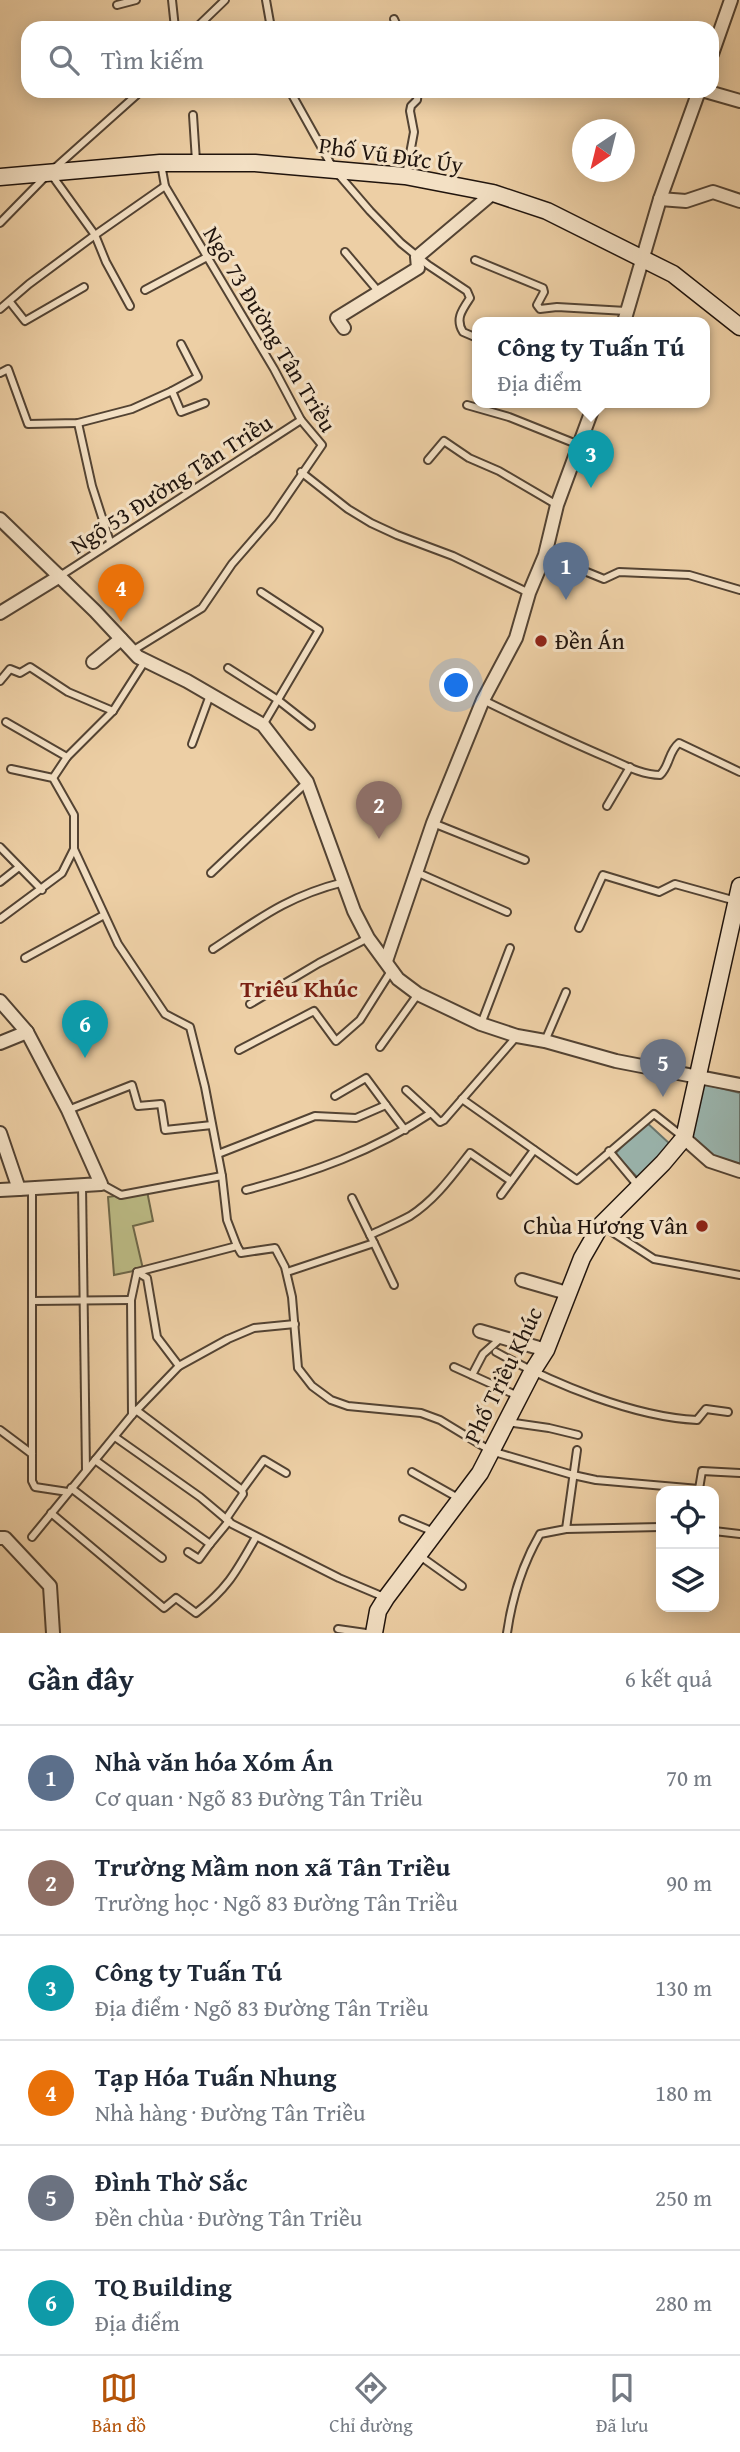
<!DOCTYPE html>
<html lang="vi">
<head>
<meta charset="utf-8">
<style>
  :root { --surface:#fff; --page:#f2f2f3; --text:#1f2937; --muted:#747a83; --line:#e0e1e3; --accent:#b45309 }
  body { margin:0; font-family:"Gentium Book Plus",serif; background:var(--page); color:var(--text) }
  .controls { position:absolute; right:21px; bottom:21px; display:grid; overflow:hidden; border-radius:14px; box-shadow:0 4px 18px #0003 }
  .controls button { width:63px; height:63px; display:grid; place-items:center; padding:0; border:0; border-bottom:2px solid var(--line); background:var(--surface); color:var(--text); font:35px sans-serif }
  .compass { position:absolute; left:572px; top:119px; width:63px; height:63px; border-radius:50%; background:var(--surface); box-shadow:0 4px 18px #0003; rotate:215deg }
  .you { position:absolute; left:457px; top:686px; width:24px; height:24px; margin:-18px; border:5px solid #fff; border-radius:50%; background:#1a73e8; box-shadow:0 0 0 10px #1a73e833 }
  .badge { display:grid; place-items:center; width:46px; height:46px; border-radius:50%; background:var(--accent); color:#fff; font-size:23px; font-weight:700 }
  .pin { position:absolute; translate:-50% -58px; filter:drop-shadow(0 2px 4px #0008) }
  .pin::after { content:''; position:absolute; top:37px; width:24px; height:21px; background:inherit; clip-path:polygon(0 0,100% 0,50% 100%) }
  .popup { position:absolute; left:472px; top:317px; width:238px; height:91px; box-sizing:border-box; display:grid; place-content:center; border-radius:14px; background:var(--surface); filter:drop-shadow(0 2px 5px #0005); font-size:23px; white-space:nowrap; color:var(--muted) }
  .popup b { font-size:26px; color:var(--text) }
  .popup::after { content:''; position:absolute; left:50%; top:100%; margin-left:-14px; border:14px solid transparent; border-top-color:var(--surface) }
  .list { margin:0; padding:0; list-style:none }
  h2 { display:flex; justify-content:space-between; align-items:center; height:91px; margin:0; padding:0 28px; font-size:30px }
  h2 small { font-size:23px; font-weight:400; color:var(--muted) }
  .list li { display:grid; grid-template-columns:46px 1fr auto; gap:21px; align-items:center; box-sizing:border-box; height:105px; padding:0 28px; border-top:2px solid var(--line) }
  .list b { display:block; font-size:26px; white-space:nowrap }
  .list p { margin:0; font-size:23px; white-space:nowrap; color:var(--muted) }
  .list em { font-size:23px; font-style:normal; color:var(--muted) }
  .icon { flex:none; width:38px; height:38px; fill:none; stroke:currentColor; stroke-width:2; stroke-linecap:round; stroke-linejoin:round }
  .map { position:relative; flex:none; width:740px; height:1633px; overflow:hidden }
  .search { position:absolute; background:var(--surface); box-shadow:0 4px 18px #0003; left:21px; right:21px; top:21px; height:77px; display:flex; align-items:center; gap:18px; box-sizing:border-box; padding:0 24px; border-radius:21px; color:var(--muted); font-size:26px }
  .sheet { height:721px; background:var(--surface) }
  nav { display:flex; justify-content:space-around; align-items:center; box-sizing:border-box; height:98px; border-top:2px solid var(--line); background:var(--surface); font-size:19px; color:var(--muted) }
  nav a { display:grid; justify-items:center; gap:4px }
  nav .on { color:var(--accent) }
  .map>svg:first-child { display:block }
</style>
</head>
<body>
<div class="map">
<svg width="740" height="1633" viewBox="0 0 740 1633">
  <rect width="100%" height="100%" fill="#edcfa5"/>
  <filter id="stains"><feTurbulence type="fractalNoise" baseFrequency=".00286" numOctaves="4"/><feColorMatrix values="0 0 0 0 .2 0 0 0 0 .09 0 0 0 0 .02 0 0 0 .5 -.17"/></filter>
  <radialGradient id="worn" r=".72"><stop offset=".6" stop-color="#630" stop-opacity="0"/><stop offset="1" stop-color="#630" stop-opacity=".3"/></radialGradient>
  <polygon fill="#bbba84" stroke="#6e6748" stroke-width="2" points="147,1191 153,1221 133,1226 143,1269 114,1275 108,1197"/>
  <g fill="#9ab5ae" stroke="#69756e" stroke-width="2">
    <polygon points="700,1083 740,1093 740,1164 717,1159 684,1140"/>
    <polygon points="645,1121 670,1144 638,1178 615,1154"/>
  </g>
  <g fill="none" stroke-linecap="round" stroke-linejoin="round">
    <defs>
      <g id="lane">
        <polyline points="172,0 175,28"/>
        <polyline points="266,0 271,28"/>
        <polyline points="117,5 136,0"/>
        <polyline points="394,19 398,28"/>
        <polyline points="196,28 225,0"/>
        <path d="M290 91 333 168 370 211 401 243 428 265 467 291 470 298C462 310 455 319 463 332L477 338"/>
        <polyline points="193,115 196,161"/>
        <polyline points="56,167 141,91"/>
        <polyline points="51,174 95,235 106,262 130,306"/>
        <polyline points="406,175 414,132 410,111 411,106 417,100 418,91"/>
        <polyline points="0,223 45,177"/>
        <polyline points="345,252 378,291"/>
        <polyline points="475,260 543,288 544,292 537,305 540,309 557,307 626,311"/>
        <polyline points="145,290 207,257"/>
        <polyline points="10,302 25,321 84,287"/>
        <polyline points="0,309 29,284 95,235 165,186"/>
        <polyline points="0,373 8,369 28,424 78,423 132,409 172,391 181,412 205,403"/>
        <polyline points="172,391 198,377 181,344"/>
        <polyline points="467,405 509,417 579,445"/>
        <polyline points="78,423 92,486 110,542"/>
        <polyline points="428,460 444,441 469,458 499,471 557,505"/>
        <polyline points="301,472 348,509 371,523 397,535 453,556 529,593"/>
        <polyline points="545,555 604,579 619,572 689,575 740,590"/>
        <polyline points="60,576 301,420"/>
        <polyline points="261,592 319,630 263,725"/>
        <polyline points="132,651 202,608 232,564 272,518 322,445 301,420 274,369 165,186 161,164"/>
        <polyline points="228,668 278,700 311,726"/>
        <polyline points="0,681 10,669 20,673 30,667 68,692 113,711"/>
        <path d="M483 700C524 720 566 740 608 758 624 765 642 775 660 775 670 766 668 752 679 743L740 772"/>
        <polyline points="6,722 67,757"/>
        <polyline points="192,744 210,695"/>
        <polyline points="11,769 53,778 74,815 74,849 118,944 165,1014 190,1027 205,1087 222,1176 227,1220 237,1246 241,1253 275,1248 285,1267 292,1297 298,1368 312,1386 331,1400 348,1406 421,1413 440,1420 491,1451 573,1475 596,1480 699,1489 702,1471 740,1473"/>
        <polyline points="53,778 67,757 113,711 145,661"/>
        <polyline points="607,806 630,767"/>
        <polyline points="433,823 525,860"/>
        <polyline points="0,847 42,890"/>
        <polyline points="416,872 507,912"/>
        <polyline points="211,873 306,783"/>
        <polyline points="0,882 19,867"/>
        <polyline points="0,919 62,873 74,849"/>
        <polyline points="579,928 603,875 659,892 675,884 736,901"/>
        <path d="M213 949C260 918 288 896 344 882"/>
        <polyline points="25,958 104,915"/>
        <polyline points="250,1004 319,963 368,938"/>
        <polyline points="481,1024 510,948"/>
        <polyline points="545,1041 566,992"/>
        <polyline points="380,1047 418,994"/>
        <polyline points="239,1050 314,1011 336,1041 360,1020 391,971"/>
        <polyline points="406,1090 431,1113"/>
        <polyline points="335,1096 366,1078 386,1105"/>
        <polyline points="462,1099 577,1180 654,1114 683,1137"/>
        <polyline points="68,1110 132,1085 138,1106 161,1104 165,1130 212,1125"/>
        <polyline points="609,1151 639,1187"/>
        <polyline points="218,1154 315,1116 356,1118 386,1105 405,1130"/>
        <polyline points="101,1184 121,1195 222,1176"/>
        <polyline points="82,1185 86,1470"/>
        <polyline points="32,1188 32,1481 35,1487 68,1492"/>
        <path d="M246 1190C312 1173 374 1151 431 1113L440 1122 444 1120 517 1036"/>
        <polyline points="501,1195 534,1150"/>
        <polyline points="352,1198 370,1235"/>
        <polyline points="603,1226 654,1259 740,1275"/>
        <polyline points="374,1243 394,1285"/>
        <polyline points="137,1272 147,1278 157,1337 179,1366"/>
        <polyline points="137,1272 237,1246"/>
        <path d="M287 1272 374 1243 370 1235C383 1229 397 1223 410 1216 435 1200 452 1176 470 1153L511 1181"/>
        <polyline points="32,1301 131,1300"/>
        <path d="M496 1352C552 1383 633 1417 697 1420L706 1409 728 1412"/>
        <polyline points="454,1367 518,1396"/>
        <polyline points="472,1375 483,1354 501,1338"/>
        <polyline points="136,1410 242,1490"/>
        <polyline points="132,1415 131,1300 137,1272"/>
        <polyline points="507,1422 549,1428 578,1435"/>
        <polyline points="0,1430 32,1454"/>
        <polyline points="115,1437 200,1497 232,1524 339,1578 384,1597"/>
        <polyline points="577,1450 566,1529 661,1527"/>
        <polyline points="95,1460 210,1544 229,1521"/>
        <polyline points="412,1472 460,1499"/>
        <polyline points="71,1488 162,1558"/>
        <path d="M51 1513 164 1608 176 1598 196 1613C228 1588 236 1572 256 1537"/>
        <polyline points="226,1519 243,1494 242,1490 264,1460 286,1473"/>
        <polyline points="403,1519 434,1532"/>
        <polyline points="714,1531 740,1534"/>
        <polyline points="32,1537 132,1415 179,1366 228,1339 254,1328 295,1324"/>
        <polyline points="188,1552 199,1559 210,1544"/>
        <polyline points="420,1556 462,1586"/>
        <polyline points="338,1629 366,1633"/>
        <path d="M507 1633C512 1598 522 1565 540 1534L566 1529"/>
      </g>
      <g id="street">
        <polyline points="712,54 731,0"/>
        <polyline points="705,91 740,101"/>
        <polyline points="660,199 686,201 713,192 740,201"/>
        <polyline points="624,322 660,199 699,91"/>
        <polyline points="344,328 337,318 418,268 417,257 493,193"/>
        <polyline points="0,519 95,611 138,657 187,681 263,725 307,782 354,911 368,938 398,979 418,994 481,1024 517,1036 545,1041 616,1061 740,1085"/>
        <polyline points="0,613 60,576"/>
        <polyline points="93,662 121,639"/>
        <polyline points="386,961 433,823 483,700 516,638 529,593 545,555 557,505 595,402"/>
        <polyline points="0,1001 27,1032 68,1110 101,1184 19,1189 0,1133"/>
        <polyline points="0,1043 27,1032"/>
        <polyline points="684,1138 710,1161 740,1171"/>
        <polyline points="0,1190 19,1189"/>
        <polyline points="522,1280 567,1293"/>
        <polyline points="480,1331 546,1350"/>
        <polyline points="0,1538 5,1538 50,1586 53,1633"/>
      </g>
      <g id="secondary">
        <polyline points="0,177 160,163 255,163 405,176 493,193 547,211 673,274 740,327"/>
        <polyline points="374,1633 378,1611 386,1598 480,1473 532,1372 546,1350 582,1258 601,1225 663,1163 684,1138 740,886"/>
      </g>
    </defs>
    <use href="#lane" stroke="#534333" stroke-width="10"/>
    <use href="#street" stroke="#534333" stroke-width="16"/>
    <use href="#secondary" stroke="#20140d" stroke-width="19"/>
    <use href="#lane" stroke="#f3e0c4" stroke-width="6"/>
    <use href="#street" stroke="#f3e0c4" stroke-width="12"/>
    <use href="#secondary" stroke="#f3e0c4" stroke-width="16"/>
  </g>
  <g fill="#8f2418" stroke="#f3e0c4" stroke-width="2.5">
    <circle cx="541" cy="641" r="7"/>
    <circle cx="702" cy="1226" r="7"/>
  </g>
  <g text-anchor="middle" stroke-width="6" stroke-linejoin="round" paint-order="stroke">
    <g font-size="23" fill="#20140d" stroke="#f3e0c4">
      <text transform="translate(391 155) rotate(8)" y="8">Phố Vũ Đức Úy</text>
      <text transform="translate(270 329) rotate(59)" y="8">Ngõ 73 Đường Tân Triều</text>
      <text transform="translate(171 484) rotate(-33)" y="8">Ngõ 53 Đường Tân Triều</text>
      <text transform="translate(503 1375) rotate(-64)" y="8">Phố Triều Khúc</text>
    </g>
    <g font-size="23" fill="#20140d" stroke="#f3e0c4" text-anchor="start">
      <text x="555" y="649">Đền Án</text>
      <text x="688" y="1234" text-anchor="end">Chùa Hương Vân</text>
    </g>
    <g font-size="24" font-weight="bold" fill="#7a1f14" stroke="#f3e0c4">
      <text x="299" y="997">Triêu Khúc</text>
    </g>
  </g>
  <rect width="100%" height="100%" filter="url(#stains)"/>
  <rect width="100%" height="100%" fill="url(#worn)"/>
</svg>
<div class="controls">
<button><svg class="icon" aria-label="locate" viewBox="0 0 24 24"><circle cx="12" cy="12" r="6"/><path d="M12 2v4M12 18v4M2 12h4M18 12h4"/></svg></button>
<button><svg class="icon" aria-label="layers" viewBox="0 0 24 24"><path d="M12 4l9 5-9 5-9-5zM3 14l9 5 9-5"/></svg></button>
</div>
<svg class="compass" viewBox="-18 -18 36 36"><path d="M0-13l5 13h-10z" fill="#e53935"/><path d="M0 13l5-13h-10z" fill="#747a83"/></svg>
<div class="you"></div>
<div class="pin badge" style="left:566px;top:600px;background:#5c6f8a">1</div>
<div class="pin badge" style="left:379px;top:839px;background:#8d6e63">2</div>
<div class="pin badge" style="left:591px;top:488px;background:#0f9aa8">3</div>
<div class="popup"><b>Công ty Tuấn Tú</b>Địa điểm</div>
<div class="pin badge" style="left:121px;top:622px;background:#e8710a">4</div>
<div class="pin badge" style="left:663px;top:1097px;background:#6b7280">5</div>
<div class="pin badge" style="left:85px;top:1058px;background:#0f9aa8">6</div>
<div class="search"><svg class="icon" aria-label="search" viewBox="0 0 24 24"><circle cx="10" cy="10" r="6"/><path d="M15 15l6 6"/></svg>Tìm kiếm</div>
</div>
<section class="sheet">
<h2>Gần đây<small>6 kết quả</small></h2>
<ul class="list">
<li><span class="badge" style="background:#5c6f8a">1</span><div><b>Nhà văn hóa Xóm Án</b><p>Cơ quan · Ngõ 83 Đường Tân Triều</p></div><em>70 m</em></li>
<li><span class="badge" style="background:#8d6e63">2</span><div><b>Trường Mầm non xã Tân Triều</b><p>Trường học · Ngõ 83 Đường Tân Triều</p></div><em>90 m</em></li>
<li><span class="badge" style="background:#0f9aa8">3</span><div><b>Công ty Tuấn Tú</b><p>Địa điểm · Ngõ 83 Đường Tân Triều</p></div><em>130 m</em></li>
<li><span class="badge" style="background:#e8710a">4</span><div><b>Tạp Hóa Tuấn Nhung</b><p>Nhà hàng · Đường Tân Triều</p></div><em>180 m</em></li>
<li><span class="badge" style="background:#6b7280">5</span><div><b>Đình Thờ Sắc</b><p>Đền chùa · Đường Tân Triều</p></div><em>250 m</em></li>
<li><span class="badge" style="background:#0f9aa8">6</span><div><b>TQ Building</b><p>Địa điểm</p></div><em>280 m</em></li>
</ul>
</section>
<nav>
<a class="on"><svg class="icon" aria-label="map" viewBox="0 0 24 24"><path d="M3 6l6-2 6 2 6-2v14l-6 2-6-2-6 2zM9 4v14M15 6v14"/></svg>Bản đồ</a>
<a><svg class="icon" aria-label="directions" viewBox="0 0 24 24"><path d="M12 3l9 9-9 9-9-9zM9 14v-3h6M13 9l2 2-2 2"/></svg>Chỉ đường</a>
<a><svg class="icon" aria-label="saved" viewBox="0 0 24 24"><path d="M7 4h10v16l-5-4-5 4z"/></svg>Đã lưu</a>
</nav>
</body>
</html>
